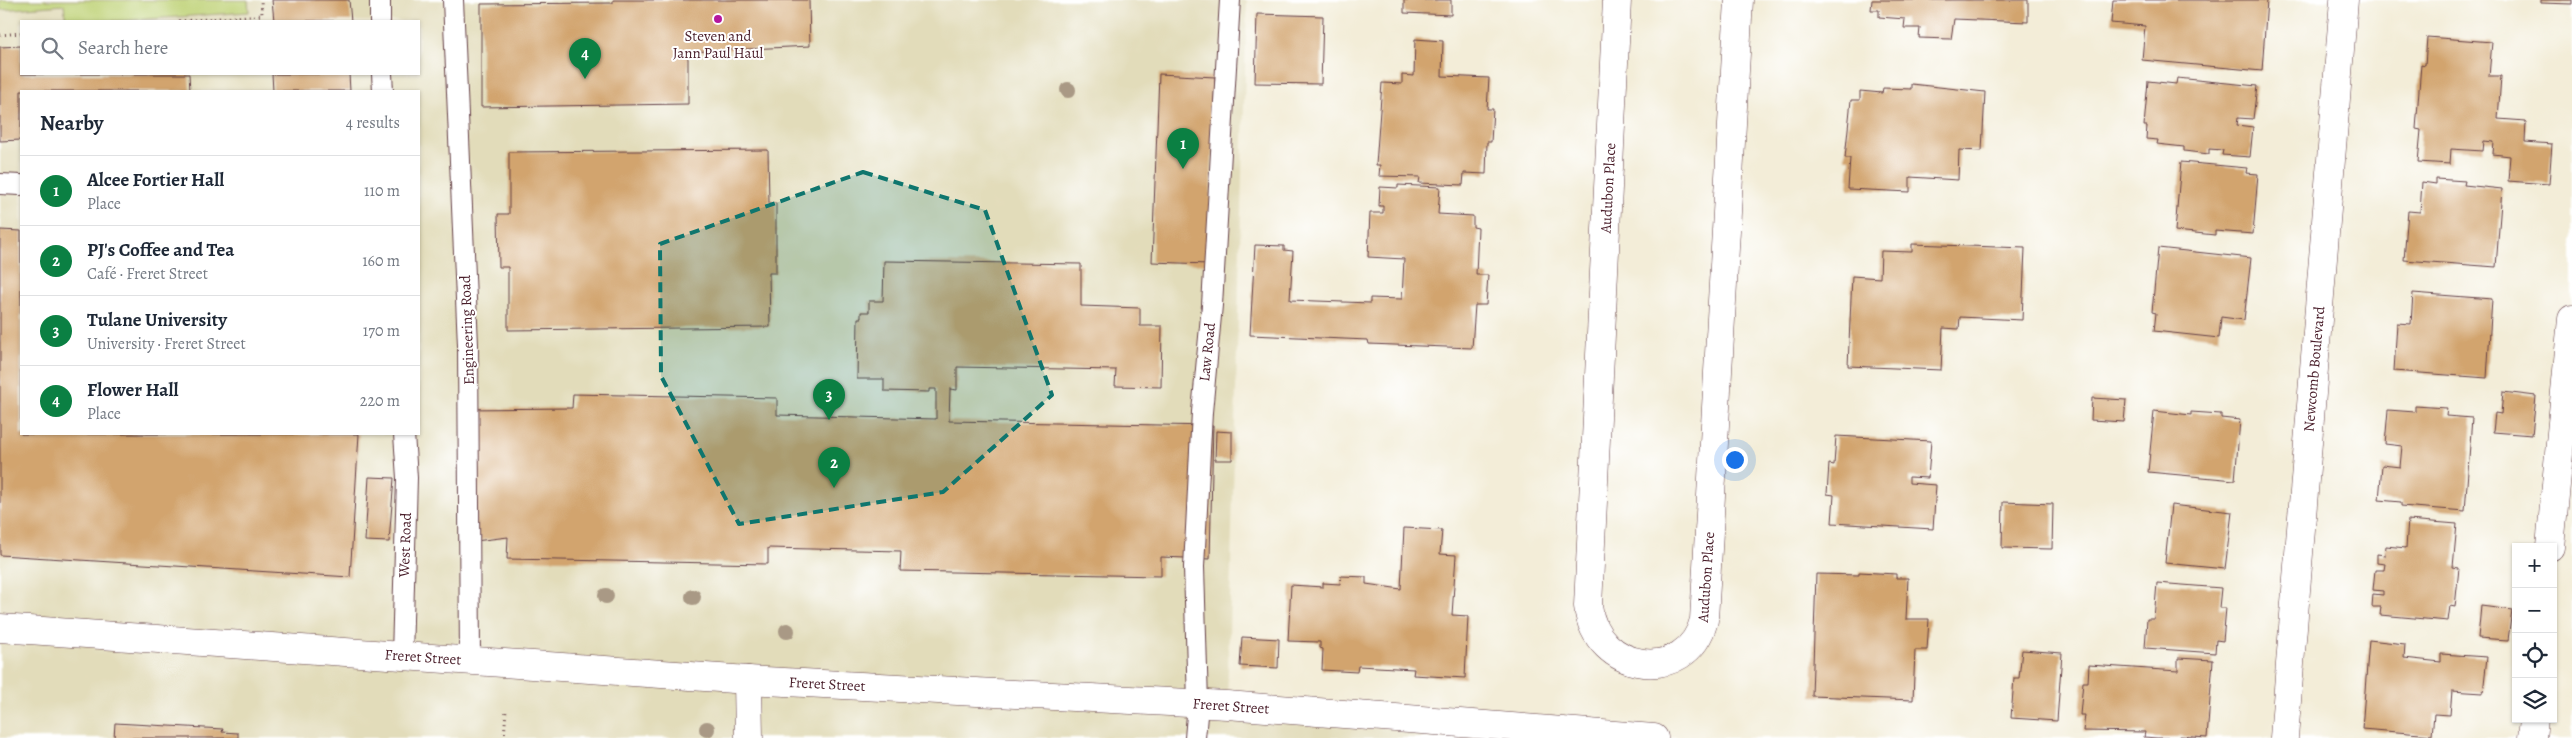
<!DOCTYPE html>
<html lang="en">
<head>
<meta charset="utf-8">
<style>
  :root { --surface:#fff; --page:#f6f6f7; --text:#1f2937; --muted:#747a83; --line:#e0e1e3; --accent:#0b8043 }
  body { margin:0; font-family:Alegreya,serif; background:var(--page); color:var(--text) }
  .controls { position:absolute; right:15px; bottom:15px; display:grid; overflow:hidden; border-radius:0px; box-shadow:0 1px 4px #0004 }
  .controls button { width:45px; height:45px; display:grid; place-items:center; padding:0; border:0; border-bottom:1px solid var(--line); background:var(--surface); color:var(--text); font:25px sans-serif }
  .you { position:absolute; left:1734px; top:459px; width:18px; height:18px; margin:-12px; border:4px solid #fff; border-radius:50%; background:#1a73e8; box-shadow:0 0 0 8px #1a73e833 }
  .badge { display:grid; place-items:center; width:32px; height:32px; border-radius:50%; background:var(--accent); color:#fff; font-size:16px; font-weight:700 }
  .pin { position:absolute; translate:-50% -41px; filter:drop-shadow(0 1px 2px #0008) }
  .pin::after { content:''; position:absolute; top:26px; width:18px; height:15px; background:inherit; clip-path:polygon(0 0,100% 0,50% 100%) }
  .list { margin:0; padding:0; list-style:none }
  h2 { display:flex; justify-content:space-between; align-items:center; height:65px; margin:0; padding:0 20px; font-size:21px }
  h2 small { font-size:16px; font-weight:400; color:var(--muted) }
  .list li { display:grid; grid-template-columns:32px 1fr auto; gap:15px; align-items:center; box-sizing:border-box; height:70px; padding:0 20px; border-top:1px solid var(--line) }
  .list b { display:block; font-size:19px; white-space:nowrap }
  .list p { margin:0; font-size:16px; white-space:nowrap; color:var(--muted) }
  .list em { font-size:16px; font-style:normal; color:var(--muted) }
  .icon { flex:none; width:28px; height:28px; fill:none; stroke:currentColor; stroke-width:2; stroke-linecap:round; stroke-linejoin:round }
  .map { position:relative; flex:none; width:2572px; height:738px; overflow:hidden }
  .search { position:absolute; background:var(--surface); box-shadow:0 1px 4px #0004; left:20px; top:20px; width:400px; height:55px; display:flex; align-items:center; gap:12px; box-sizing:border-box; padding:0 18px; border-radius:0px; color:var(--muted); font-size:19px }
  .panel { position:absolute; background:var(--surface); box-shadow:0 1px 4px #0004; left:20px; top:90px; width:400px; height:345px; border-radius:0px }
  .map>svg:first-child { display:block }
</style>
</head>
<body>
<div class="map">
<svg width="2572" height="738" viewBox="0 0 2572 738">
  <rect width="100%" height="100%" fill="#fff"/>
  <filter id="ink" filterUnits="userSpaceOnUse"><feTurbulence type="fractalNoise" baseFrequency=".02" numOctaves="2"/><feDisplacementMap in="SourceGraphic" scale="10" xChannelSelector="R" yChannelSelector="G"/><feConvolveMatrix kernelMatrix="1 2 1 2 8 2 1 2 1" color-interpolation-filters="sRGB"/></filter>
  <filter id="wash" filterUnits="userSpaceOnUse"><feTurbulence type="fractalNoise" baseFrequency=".0096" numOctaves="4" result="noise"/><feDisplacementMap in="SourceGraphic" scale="20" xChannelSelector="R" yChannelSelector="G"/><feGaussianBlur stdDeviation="1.12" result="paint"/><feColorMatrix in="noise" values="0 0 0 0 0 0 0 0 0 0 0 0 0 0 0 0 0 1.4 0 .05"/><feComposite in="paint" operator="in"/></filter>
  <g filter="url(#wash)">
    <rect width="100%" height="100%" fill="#f3edd8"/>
    <path fill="#e2dcba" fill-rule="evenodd" d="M0 0H1247L1227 705 1654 738H0ZM21 21H419V74H21ZM21 91H419V434H21Z"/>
    <polygon fill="#bed174" stroke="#847850" points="0,0 248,0 249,12 121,21 66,21 64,5 0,10"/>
    <g id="blocks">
      <g fill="#d2a46e">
        <polygon points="272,0 349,0 351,21 274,21"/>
        <polygon points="613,0 809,0 810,46 688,52 688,104 481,107 481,4 613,3"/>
        <polygon points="1404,0 1451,0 1451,15 1404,13"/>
        <polygon points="1872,0 2028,0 2028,22 1954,19 1951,39 1919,38 1920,28 1904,28 1905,19 1879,17 1879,10 1871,10"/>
        <polygon points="2113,0 2267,0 2262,71 2142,60 2145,26 2111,23"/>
        <polygon points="2541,0 2572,0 2572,4 2541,3"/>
        <polygon points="1257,14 1323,16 1321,84 1255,83"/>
        <polygon points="2427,37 2492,42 2489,76 2501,76 2498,119 2526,121 2525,142 2552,144 2549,184 2508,181 2510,156 2493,154 2494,142 2484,141 2483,151 2451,149 2450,164 2418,162 2421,130 2416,129 2421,64 2425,65"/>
        <polygon points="1415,39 1443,41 1442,76 1489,78 1487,109 1493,109 1491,142 1487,142 1486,174 1464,173 1463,185 1419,183 1420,177 1379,176 1380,165 1376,165 1382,83 1402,84 1402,75 1414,76"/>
        <polygon points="21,46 21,74 189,74 190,91 21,91 21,140 0,141 0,47"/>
        <polygon points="272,74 349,74 350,91 273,91"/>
        <polygon points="1159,74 1215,77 1208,264 1152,262"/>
        <polygon points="2177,78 2257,86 2253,119 2238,118 2237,125 2253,127 2250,157 2222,155 2223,150 2209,149 2209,154 2184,151 2184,147 2157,144 2158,140 2146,139 2147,126 2144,126 2148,81 2176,84"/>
        <polygon points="1911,84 1985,92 1982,151 1959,150 1958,180 1910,177 1910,192 1848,189 1850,158 1845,158 1851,100 1860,100 1860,91 1882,93 1883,88 1911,89"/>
        <polygon points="768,150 769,203 776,203 776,273 769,273 770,327 508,330 508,267 499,267 498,214 509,214 509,152"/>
        <polygon points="2181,162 2247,168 2246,173 2258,174 2253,234 2215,231 2215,235 2175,231"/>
        <polygon points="2436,179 2465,181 2464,185 2502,189 2496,267 2404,260 2408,211 2420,212 2422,182 2436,184"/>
        <polygon points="1398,185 1440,187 1438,214 1473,216 1473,227 1478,228 1476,275 1488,275 1486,305 1475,305 1472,348 1369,344 1368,340 1250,335 1255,245 1284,246 1284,250 1293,251 1290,300 1370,303 1370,298 1402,299 1404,259 1368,257 1370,213 1383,213 1383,206 1379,206 1380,187 1398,188"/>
        <polygon points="0,230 21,231 21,434 359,434 350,577 0,555"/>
        <polygon points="1912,244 2025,248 2022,320 1960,317 1959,329 1943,328 1941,370 1848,366 1852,276 1880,278 1881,251 1912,252"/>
        <polygon points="2158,248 2251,258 2244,320 2221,317 2219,338 2154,331 2156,313 2152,312"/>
        <polygon points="884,261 1081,264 1081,306 1140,308 1140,326 1162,326 1161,387 1115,386 1116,370 957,367 957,390 950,389 949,421 1213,426 1210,559 1161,557 1161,576 900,571 901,551 768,548 768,564 507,559 508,537 459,543 466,409 572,408 573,394 777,398 777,415 936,419 936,389 929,389 929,392 884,391 884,379 857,379 858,318 861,318 861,312 869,312 869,301 883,301"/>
        <polygon points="2413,293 2492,299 2487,378 2394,371 2397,323 2411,324"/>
        <polygon points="2503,392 2536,396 2532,435 2493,432 2495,413 2501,414"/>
        <polygon points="2092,398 2126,400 2124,422 2091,420"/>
        <polygon points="2415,406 2447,408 2446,416 2472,418 2465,511 2401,506 2401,502 2379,500 2382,465 2400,467 2402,446 2385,444 2388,410 2415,412"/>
        <polygon points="2154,411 2191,415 2191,412 2221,414 2221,418 2240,420 2235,480 2148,472"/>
        <polygon points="1216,431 1232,432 1232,460 1215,460"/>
        <polygon points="1836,436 1931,441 1928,478 1909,477 1909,483 1936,485 1933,529 1832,523 1834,495 1827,494 1829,464 1834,465"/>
        <polygon points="369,477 394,478 389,542 365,541"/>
        <polygon points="2003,502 2053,504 2052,549 2002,548"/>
        <polygon points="2171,505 2232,512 2225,569 2165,563"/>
        <polygon points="2408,520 2457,524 2453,567 2459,568 2455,607 2450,606 2448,621 2380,615 2381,607 2372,607 2373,594 2383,595 2383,591 2373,590 2375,570 2384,570 2385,564 2377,563 2377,554 2385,555 2386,546 2406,548"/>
        <polygon points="1404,528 1442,530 1440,554 1456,555 1452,615 1468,616 1465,678 1413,675 1414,669 1358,666 1357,672 1322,670 1323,649 1320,648 1320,642 1288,641 1291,585 1323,587 1323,583 1340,584 1341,576 1366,577 1366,584 1401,589"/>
        <polygon points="1859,572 1896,574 1896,578 1908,578 1906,619 1929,619 1927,650 1915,650 1913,700 1812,696 1816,574 1859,575"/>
        <polygon points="2157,583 2221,588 2219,608 2226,608 2223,641 2216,640 2215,653 2145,648 2147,619 2154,619"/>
        <polygon points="2481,606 2512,610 2508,640 2478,638"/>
        <polygon points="1242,637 1279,639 1278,668 1240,666"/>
        <polygon points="2369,640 2405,644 2404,658 2441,662 2441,654 2487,657 2483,693 2452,691 2450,715 2434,714 2432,735 2362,729"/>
        <polygon points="2022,650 2062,653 2057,721 2011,718 2014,678 2019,678"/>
        <polygon points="2178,658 2213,660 2207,738 2179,736 2179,738 2157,738 2144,737 2145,732 2083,731 2085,715 2080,715 2083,682 2088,682 2089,665 2178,671"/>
        <polygon points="115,723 223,729 222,732 238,733 238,738 114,738"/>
      </g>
    </g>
  </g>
  <g filter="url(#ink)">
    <use href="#blocks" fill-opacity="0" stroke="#633e45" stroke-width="1"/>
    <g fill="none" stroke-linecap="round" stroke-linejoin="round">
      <defs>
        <g id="lane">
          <polyline points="380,0 380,21"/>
          <polyline points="453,0 468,345 470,661"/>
          <polyline points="382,74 383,91"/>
          <polyline points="0,184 21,185"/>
          <polyline points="402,656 407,478 404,434"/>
          <polyline points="1195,738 1198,704 1194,567 1202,412 1212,305 1230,0"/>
        </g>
        <g id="street">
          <path d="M1617 0 1588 606C1595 673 1687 686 1704 620L1739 0"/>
          <polyline points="2550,547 2572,319"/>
          <polyline points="0,628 748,680 1227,705 1654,738"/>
          <polyline points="748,680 749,738"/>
          <polyline points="2284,738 2344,0"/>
          <polyline points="2532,738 2534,719"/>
        </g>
      </defs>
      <use href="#lane" stroke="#633e45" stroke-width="22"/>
      <use href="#street" stroke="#633e45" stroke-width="29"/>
      <g stroke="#633e45" stroke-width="3" stroke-dasharray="1 4" stroke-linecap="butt">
        <polyline points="179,21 262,15 261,0"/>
        <polyline points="0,35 21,33"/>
        <polyline points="504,738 506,710"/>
      </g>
      <use href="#lane" stroke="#fff" stroke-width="20"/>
      <use href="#street" stroke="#fff" stroke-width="28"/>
    </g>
    <g fill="#a99985">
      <circle cx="1068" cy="90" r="8"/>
      <circle cx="606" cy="596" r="8"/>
      <circle cx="693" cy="597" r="8"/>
      <circle cx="787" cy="631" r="8"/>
      <circle cx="707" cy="729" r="8"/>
    </g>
  </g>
  <path fill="#0f766e" fill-opacity="0.2" stroke="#0f766e" stroke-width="4" stroke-dasharray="10 6" stroke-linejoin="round" d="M863 172 985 210 1052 395 943 492 739 524 661 376 660 244Z"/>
  <circle fill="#b5179e" stroke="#fff" stroke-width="2" cx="718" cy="19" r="5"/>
  <g text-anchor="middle" stroke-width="4" stroke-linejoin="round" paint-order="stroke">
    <g font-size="15" fill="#4a1f2b" stroke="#fff">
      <text x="718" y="41">Steven and<tspan x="718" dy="17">Jann Paul Haul</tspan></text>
    </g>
    <g font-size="15" fill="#4a1f2b" stroke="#fff">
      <text transform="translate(1608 188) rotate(-87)" y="5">Audubon Place</text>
      <text transform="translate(467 330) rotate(-92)" y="5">Engineering Road</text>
      <text transform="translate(1207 352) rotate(-84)" y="5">Law Road</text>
      <text transform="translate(2314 369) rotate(-85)" y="5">Newcomb Boulevard</text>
      <text transform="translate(405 545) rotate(-88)" y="5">West Road</text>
      <text transform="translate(1706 577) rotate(-86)" y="5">Audubon Place</text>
      <text transform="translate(423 657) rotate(4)" y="5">Freret Street</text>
      <text transform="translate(827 684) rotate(3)" y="5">Freret Street</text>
      <text transform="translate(1231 706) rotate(4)" y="5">Freret Street</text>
    </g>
  </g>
</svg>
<div class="controls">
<button>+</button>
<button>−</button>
<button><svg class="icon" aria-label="locate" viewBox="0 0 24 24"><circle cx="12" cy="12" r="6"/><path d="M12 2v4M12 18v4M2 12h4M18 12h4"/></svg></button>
<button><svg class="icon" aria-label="layers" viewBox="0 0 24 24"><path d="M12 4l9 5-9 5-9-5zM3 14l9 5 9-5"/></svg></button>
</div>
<div class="you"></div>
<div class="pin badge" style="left:1183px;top:169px">1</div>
<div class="pin badge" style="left:834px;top:488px">2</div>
<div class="pin badge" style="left:829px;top:420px">3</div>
<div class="pin badge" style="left:585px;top:79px">4</div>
<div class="search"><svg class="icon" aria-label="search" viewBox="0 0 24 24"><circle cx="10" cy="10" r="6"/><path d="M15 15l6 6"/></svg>Search here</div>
<section class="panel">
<h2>Nearby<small>4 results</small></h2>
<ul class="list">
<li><span class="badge">1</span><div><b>Alcee Fortier Hall</b><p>Place</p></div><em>110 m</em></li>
<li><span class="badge">2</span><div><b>PJ's Coffee and Tea</b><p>Café · Freret Street</p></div><em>160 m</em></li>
<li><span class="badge">3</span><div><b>Tulane University</b><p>University · Freret Street</p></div><em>170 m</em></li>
<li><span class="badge">4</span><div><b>Flower Hall</b><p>Place</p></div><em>220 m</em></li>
</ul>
</section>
</div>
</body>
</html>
